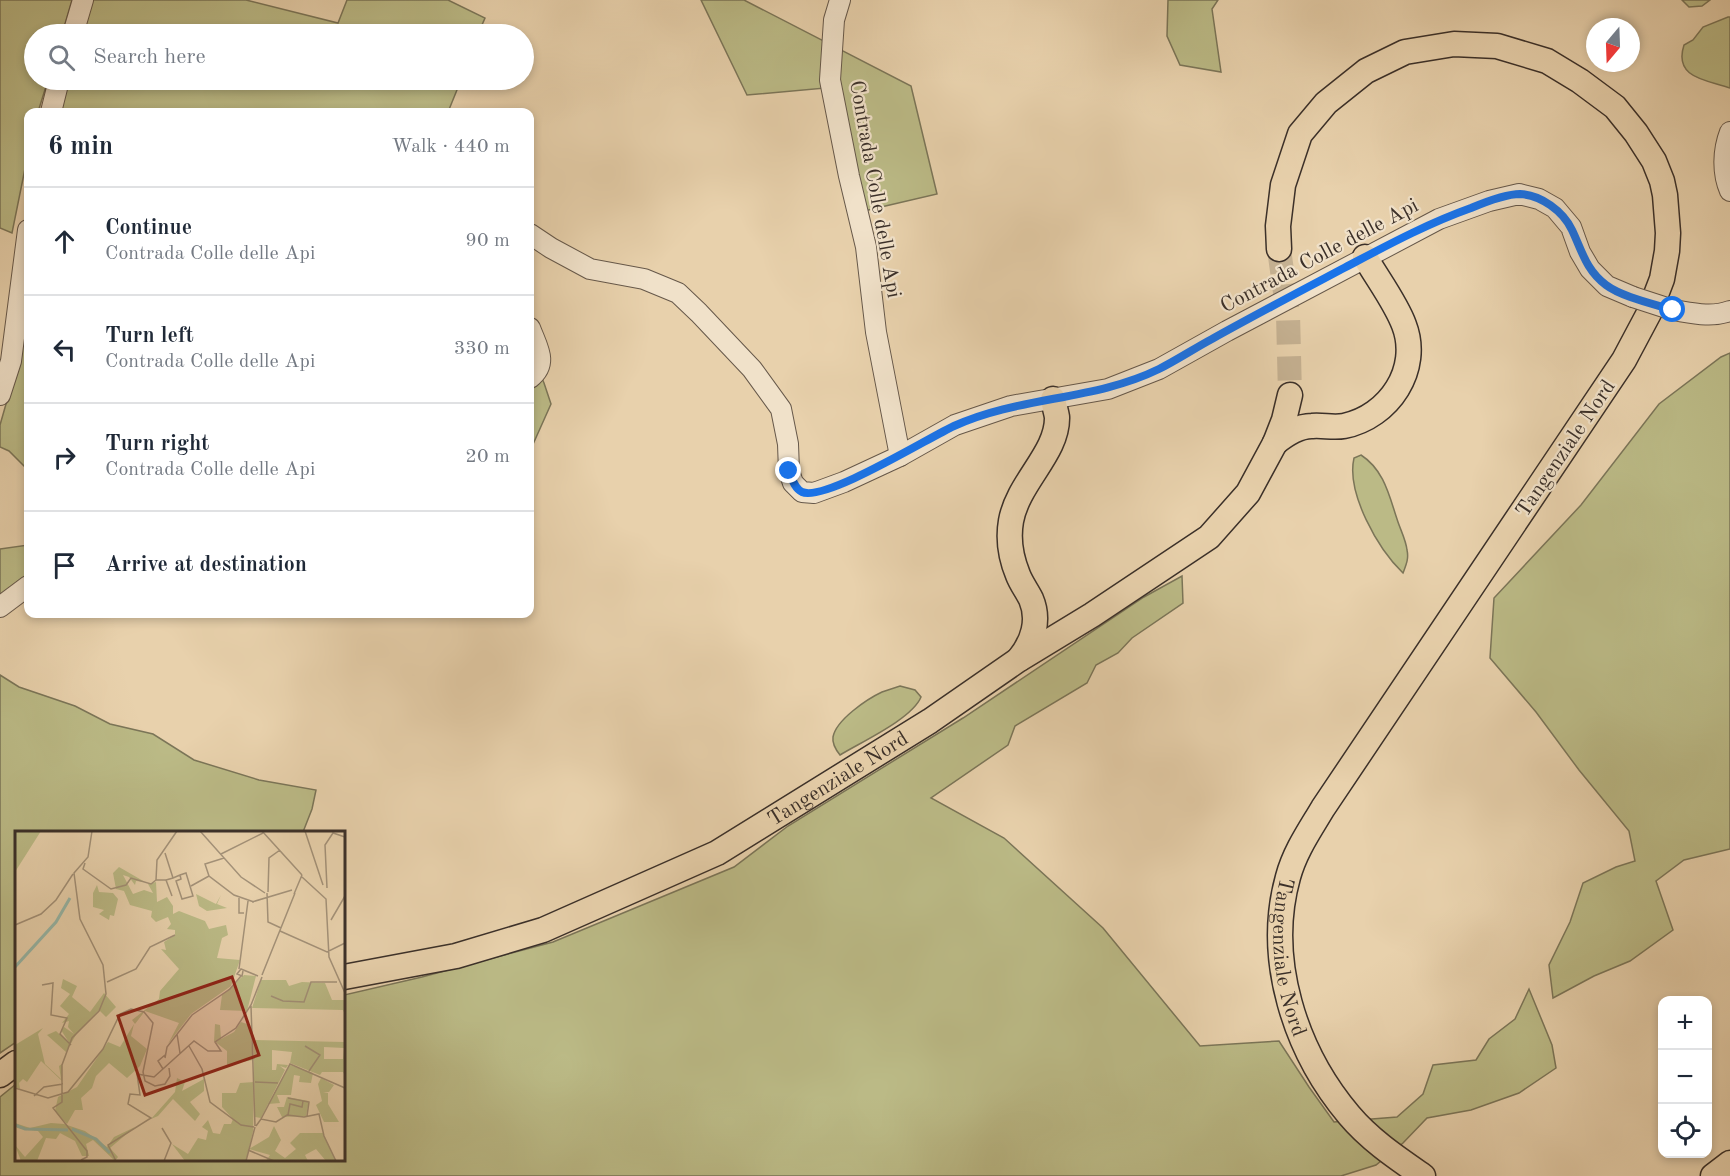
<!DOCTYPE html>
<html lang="en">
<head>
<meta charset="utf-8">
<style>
  :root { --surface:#fff; --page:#f6f6f7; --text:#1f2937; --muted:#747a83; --line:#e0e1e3 }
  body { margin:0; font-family:"Old Standard TT",serif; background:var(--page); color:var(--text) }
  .controls { position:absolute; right:18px; bottom:18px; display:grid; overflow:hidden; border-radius:12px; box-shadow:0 3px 9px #0003 }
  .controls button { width:54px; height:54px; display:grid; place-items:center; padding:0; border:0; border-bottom:2px solid var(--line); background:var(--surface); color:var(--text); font:30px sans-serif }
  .compass { position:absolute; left:1586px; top:18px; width:54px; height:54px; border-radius:50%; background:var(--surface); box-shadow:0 3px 9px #0003; rotate:199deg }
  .stop { position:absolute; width:18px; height:18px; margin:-14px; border:4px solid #1a73e8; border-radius:50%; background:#fff }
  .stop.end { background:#1a73e8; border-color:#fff; box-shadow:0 2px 6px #0008 }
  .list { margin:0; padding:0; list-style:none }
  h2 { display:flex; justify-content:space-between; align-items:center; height:78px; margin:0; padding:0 24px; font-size:26px }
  h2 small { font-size:20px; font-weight:400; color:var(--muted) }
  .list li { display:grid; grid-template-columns:39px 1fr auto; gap:18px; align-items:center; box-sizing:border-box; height:108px; padding:0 24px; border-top:2px solid var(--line) }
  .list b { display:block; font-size:22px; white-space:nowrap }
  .list p { margin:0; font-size:20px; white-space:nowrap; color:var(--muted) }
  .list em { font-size:20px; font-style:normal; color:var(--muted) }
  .icon { flex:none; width:33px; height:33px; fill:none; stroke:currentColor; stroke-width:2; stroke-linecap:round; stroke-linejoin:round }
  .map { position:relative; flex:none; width:1730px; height:1176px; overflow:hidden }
  .search { position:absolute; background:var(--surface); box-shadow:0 3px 9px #0003; left:24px; top:24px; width:510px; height:66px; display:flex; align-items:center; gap:15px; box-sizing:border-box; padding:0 21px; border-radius:33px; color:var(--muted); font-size:22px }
  .panel { position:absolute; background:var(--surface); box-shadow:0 3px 9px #0003; left:24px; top:108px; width:510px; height:510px; border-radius:12px }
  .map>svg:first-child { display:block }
</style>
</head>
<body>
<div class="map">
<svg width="1730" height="1176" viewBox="0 0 1730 1176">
  <rect width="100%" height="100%" fill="#e8d1ac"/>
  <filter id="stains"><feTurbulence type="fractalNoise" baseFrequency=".00333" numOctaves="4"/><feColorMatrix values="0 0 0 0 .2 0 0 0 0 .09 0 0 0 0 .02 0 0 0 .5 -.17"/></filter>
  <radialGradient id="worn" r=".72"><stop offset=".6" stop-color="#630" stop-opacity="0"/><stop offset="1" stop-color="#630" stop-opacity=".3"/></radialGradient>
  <g fill="#bbba86" stroke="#7b7558" stroke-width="1.5">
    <polygon points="0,0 72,0 62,34 34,34 34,80 48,80 38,112 28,112 28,154 12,233 0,228"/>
    <polygon points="92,0 246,0 338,23 347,0 448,0 485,18 478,34 82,34"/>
    <polygon points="701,0 744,0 911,86 937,194 851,214 825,88 747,95"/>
    <polygon points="1168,0 1218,0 1212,9 1221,72 1180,65 1167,36"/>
    <polygon points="1682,0 1710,0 1702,6 1689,7"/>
    <path d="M1728 17H1730V88C1708 80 1673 79 1684 45L1693 40 1703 27Z"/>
    <polygon points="69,80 461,80 448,112 60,112"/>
    <polygon points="28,307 28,470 9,451 0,447 0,425 20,355"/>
    <polygon points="530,351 544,383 551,404 530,451"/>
    <polygon points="1730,353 1730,849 1684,860 1656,881 1673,930 1630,961 1594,976 1553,998 1549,965 1570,922 1583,883 1616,867 1635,861 1629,831 1579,770 1536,712 1490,658 1494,598 1581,505 1659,404 1721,357"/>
    <path d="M1361 455C1384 470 1389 495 1397 519 1400 529 1406 540 1407 550 1409 559 1406 565 1403 573 1378 549 1346 493 1354 458Z"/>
    <polygon points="28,545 28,578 0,599 0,549"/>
    <polygon points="1182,576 1183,603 1132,638 1118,653 1096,665 1087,683 1015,726 1008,745 931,798 1004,838 1103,928 1200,1046 1279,1041 1309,1087 1334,1122 1397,1117 1423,1094 1433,1065 1476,1060 1489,1039 1515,1019 1529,989 1552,1045 1556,1068 1519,1093 1471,1110 1427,1118 1403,1143 1376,1165 1341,1176 0,1176 0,1097 16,1084 16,1160 344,1160 344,995 422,977 553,942 734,867 788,826 963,718 1144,597"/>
    <polygon points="0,675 19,687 75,706 110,724 153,734 194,760 259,780 316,790 312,809 303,832 16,832 16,1042 0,1053"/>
    <path d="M900 686 915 690 921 697C912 719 861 742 840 755 836 750 832 744 833 737 836 720 867 699 882 692 888 690 894 688 900 686Z"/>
  </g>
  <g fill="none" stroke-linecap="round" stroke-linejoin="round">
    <polyline stroke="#c5b192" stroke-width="24" stroke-dasharray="24 12" stroke-linecap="butt" points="1279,249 1288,314 1290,395"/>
    <defs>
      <g id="minor">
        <polyline points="840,0 834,20 830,80 849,176 866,247 876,332 900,456"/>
        <polyline points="73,34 83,0"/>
        <polyline points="51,112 59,80"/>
        <path d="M1730 132C1723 150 1722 173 1730 191"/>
        <polyline points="530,234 551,248 590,269 644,279 678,293 699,313 752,369 781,409 788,444 789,471 793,483 802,492 814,493 844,482 900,456 955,425 1011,406 1108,389 1159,369 1227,331 1439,219 1489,201 1519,194 1539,199 1555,208 1571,227 1580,252 1590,269 1607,286 1633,297"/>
        <path d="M1673 310C1692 313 1711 318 1730 311"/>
        <path d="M530 328C537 347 549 363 530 378"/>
        <polyline points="0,395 11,361 28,230"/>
        <polyline points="0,607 28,586"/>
      </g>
      <g id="major">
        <path id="s1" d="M1279 249 1278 226 1283 185 1300 134 1326 103 1366 71 1405 52 1454 44 1497 46 1547 61 1580 81 1615 107 1636 133 1654 161 1662 181 1665 195 1668 233 1667 251 1662 279 1649 313 1624 360 1323 808C1310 830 1295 851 1288 877 1265 959 1295 1051 1349 1115 1370 1140 1397 1158 1423 1176"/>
        <path d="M1275 443C1286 434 1298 426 1312 426 1323 425 1333 428 1344 426 1389 417 1421 369 1404 325 1396 303 1377 278 1365 257"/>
        <path d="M1019 659C1033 642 1040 620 1031 599 1027 591 1021 583 1018 575 1011 558 1008 538 1011 521 1018 482 1058 453 1057 417 1056 411 1054 405 1053 399"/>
        <path id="s2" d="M344 977 456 956 543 930 717 853 930 721 1018 660 1092 615 1209 537 1248 493 1275 443 1284 420 1290 395"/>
        <polyline points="0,1075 16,1063"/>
        <polyline points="1713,1176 1730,1163"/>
      </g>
    </defs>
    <use href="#minor" stroke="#66584a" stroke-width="22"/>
    <use href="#major" stroke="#3b3029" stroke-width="27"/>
    <use href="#minor" stroke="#f0e1c9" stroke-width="20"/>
    <use href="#major" stroke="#e8d1ac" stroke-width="24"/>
    <defs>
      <polyline id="minor-bridge" points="1633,297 1673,310"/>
    </defs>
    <use href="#minor-bridge" stroke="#66584a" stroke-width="22" stroke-linecap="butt"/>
    <use href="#minor-bridge" stroke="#f0e1c9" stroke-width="20"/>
  </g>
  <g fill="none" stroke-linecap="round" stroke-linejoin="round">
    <path stroke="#1a73e8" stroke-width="8" d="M789 471C792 478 794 488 802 492 825 502 928 438 954 426 1019 396 1094 401 1159 369 1177 360 1195 348 1212 339 1255 315 1299 292 1342 269 1384 247 1426 224 1471 208 1483 203 1507 194 1520 194 1541 195 1563 211 1572 230 1582 251 1586 270 1606 285 1622 297 1654 304 1673 310"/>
  </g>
  <g text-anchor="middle" stroke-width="4.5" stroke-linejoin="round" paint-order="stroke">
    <g font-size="21" fill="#3b3029" stroke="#f0e1c9">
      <text transform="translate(876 189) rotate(80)" y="7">Contrada Colle delle Api</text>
      <text transform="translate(1319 255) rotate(-28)" y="7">Contrada Colle delle Api</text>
      <text transform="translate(1565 448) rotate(-56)" y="7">Tangenziale Nord</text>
      <text dy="7" stroke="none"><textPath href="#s2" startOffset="537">Tangenziale Nord</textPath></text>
      <text dy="7" stroke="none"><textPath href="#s1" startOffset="1456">Tangenziale Nord</textPath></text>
    </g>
  </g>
  <g transform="translate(15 831)">
    <rect width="330" height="330" fill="#e8d1ac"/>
    <path d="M0 0H26L0 41ZM104 36 130 51 121 50 120 54 114 46 108 44 118 63 129 59 138 62 133 53 141 51 142 71 152 66 158 75V83L164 80 190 90 194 98 211 94 213 104 207 107 202 127 225 129 216 155 176 183 153 213 164 192 130 180 120 193 117 189 144 168 145 160 164 138 146 118 151 119 149 111 160 104V99L152 98 156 93 153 86 141 91 136 86 137 80 115 74 109 60 101 58 98 42ZM82 54 84 61 98 62 103 68 99 85 95 84 94 89 84 83 89 79 78 76V62ZM181 63 201 73 206 64 202 73 212 77 192 80 184 75ZM229 144 241 145 232 180 205 179 207 164ZM48 148 62 155 57 166 75 181 89 162 101 176 91 186 84 179 62 202 51 221 32 204 41 200 55 213 46 199 49 196 59 203 53 196 54 190 47 192 54 183 45 175 55 163 46 157ZM246 149H271L274 155 287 151 310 152 317 169H330V184L328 179 237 177ZM226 191 235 194 238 229 212 234V220L199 210 200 193 205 194 206 208 219 201ZM119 193 116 205 132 218 125 235 112 247 94 232 81 245 77 257 66 267 68 279H60L52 293 40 280 43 266 62 256 93 211 105 216ZM28 197 23 203 30 233 46 248 44 235 47 233V250L26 230 12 251 8 248 4 252 5 258 0 256V214ZM238 209 329 211 330 245 328 241H307L305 244 275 232 277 221 257 219V239H261L262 233 273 234 271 237 265 235 270 239 246 287 240 286ZM309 216 329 217 328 228H309ZM275 234 298 242 296 252 284 251 285 245 279 244 276 264H262L265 272 253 273ZM162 247 170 251 167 260 189 248V260L175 271 185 283 180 290 158 268 143 285 136 288 160 261ZM306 247 319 254 314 261H308L313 262V273L324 291H309L301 274 307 270 303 253ZM239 251 238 300 231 330H170L157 313 173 323 183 307 191 309 193 300 187 296 193 289 198 302 205 303 209 293H216L218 288 207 276V262H221L225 252ZM272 266 294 270 291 285 267 286 262 276H269ZM0 292 15 297 36 292 49 293 70 300 92 316 99 306 120 296 95 317 103 326 100 330 78 309 71 313 74 325H67L60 310 45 302 41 308 31 307 22 330H6L0 314 10 326 28 306 23 300 2 297ZM259 295 266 309 260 320 270 327 281 318 275 312 285 302H308L321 330H311L301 318 290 324 293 330H251L255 324 234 318 254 306Z" fill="#bbba86" fill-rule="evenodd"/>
    <path fill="none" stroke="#97b7a8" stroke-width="3" d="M0 136 41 91 55 67M0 294 10 298 53 299M57 298 81 308 95 322"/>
    <path fill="none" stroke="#a39178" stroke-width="1.5" d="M185 0 226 46 250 62M247 0 287 44M290 0 308 54M150 22 158 47M206 23 248 2M209 27 190 33 194 45 219 64 239 71M70 32 68 38 96 58 111 54 116 47 136 53 141 49M287 46 311 68 314 126 330 162M141 49 142 29 162 0M141 49H151L157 65M151 49 158 47 165 44 171 42 178 65 167 68 161 50 166 48 165 44M176 55 194 45M312 57 310 14 318 2 330 6M253 61 254 27 265 19M252 62 253 91 266 97M279 63 287 44M224 67V82H229M237 71 277 59M316 89 330 65M0 94 26 83 41 69 58 43M265 100 312 121 330 112M224 138 233 70M228 140 227 145 222 143 226 138 243 145M247 144 280 62M92 151 121 138 135 116 160 104M27 154 38 152 36 184 52 187 45 203 56 214M256 165 268 170 289 171 296 151H322M236 175 240 295M162 203 165 222M174 215 187 238 195 271 226 294 239 296M290 215 305 224 294 240M150 227 152 216 177 184 215 158 226 145M148 238 143 230 150 224M240 251 263 252M0 257 33 267 53 261 88 218 105 183 116 178 129 181 138 192 128 241 130 250 140 255 150 253 155 245 154 237M19 265 29 256 48 253M273 267 294 271 292 285M273 284 275 273 287 276 288 270M246 288 275 233 330 257M241 295 246 288 261 291 272 284 289 286 304 283 309 305 321 330M147 297 156 312 149 330M233 319 259 330M66 329 72 326V320L38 277 47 271V234L57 207 84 180 91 163 88 134 65 88 59 42 73 26 77 0M101 330 93 314 136 287 113 273 115 263 125 264 122 243 139 246 179 210 193 220H206L200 211 221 197 236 174 247 146M231 330 240 296"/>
    <path fill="#8f2418" fill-opacity="0.15" stroke="#8f2418" stroke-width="3" d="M217 146 244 224 130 264 103 185Z"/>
    <rect width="330" height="330" fill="none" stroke="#3b3029" stroke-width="3"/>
  </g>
  <rect width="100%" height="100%" filter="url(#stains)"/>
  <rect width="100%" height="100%" fill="url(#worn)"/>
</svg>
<div class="controls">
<button>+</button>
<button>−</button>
<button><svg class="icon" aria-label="locate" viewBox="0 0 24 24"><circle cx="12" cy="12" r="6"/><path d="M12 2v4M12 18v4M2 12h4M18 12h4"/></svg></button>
</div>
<svg class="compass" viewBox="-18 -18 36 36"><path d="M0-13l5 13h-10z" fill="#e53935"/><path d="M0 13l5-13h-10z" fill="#747a83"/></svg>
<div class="stop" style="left:1673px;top:310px"></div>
<div class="stop end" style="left:789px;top:471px"></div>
<div class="search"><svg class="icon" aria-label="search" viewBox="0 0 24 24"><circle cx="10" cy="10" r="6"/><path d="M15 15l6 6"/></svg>Search here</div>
<section class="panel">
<h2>6 min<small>Walk · 440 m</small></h2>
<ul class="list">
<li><svg class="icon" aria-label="ahead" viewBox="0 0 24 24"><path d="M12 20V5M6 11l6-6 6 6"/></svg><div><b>Continue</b><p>Contrada Colle delle Api</p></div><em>90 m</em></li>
<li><svg class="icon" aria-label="left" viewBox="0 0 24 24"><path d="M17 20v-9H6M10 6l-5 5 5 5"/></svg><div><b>Turn left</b><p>Contrada Colle delle Api</p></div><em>330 m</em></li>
<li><svg class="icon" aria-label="right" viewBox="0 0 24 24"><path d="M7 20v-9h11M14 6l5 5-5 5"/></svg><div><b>Turn right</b><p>Contrada Colle delle Api</p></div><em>20 m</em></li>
<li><svg class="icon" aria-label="arrive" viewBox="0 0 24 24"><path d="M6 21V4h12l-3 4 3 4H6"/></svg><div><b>Arrive at destination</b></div></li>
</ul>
</section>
</div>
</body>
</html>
